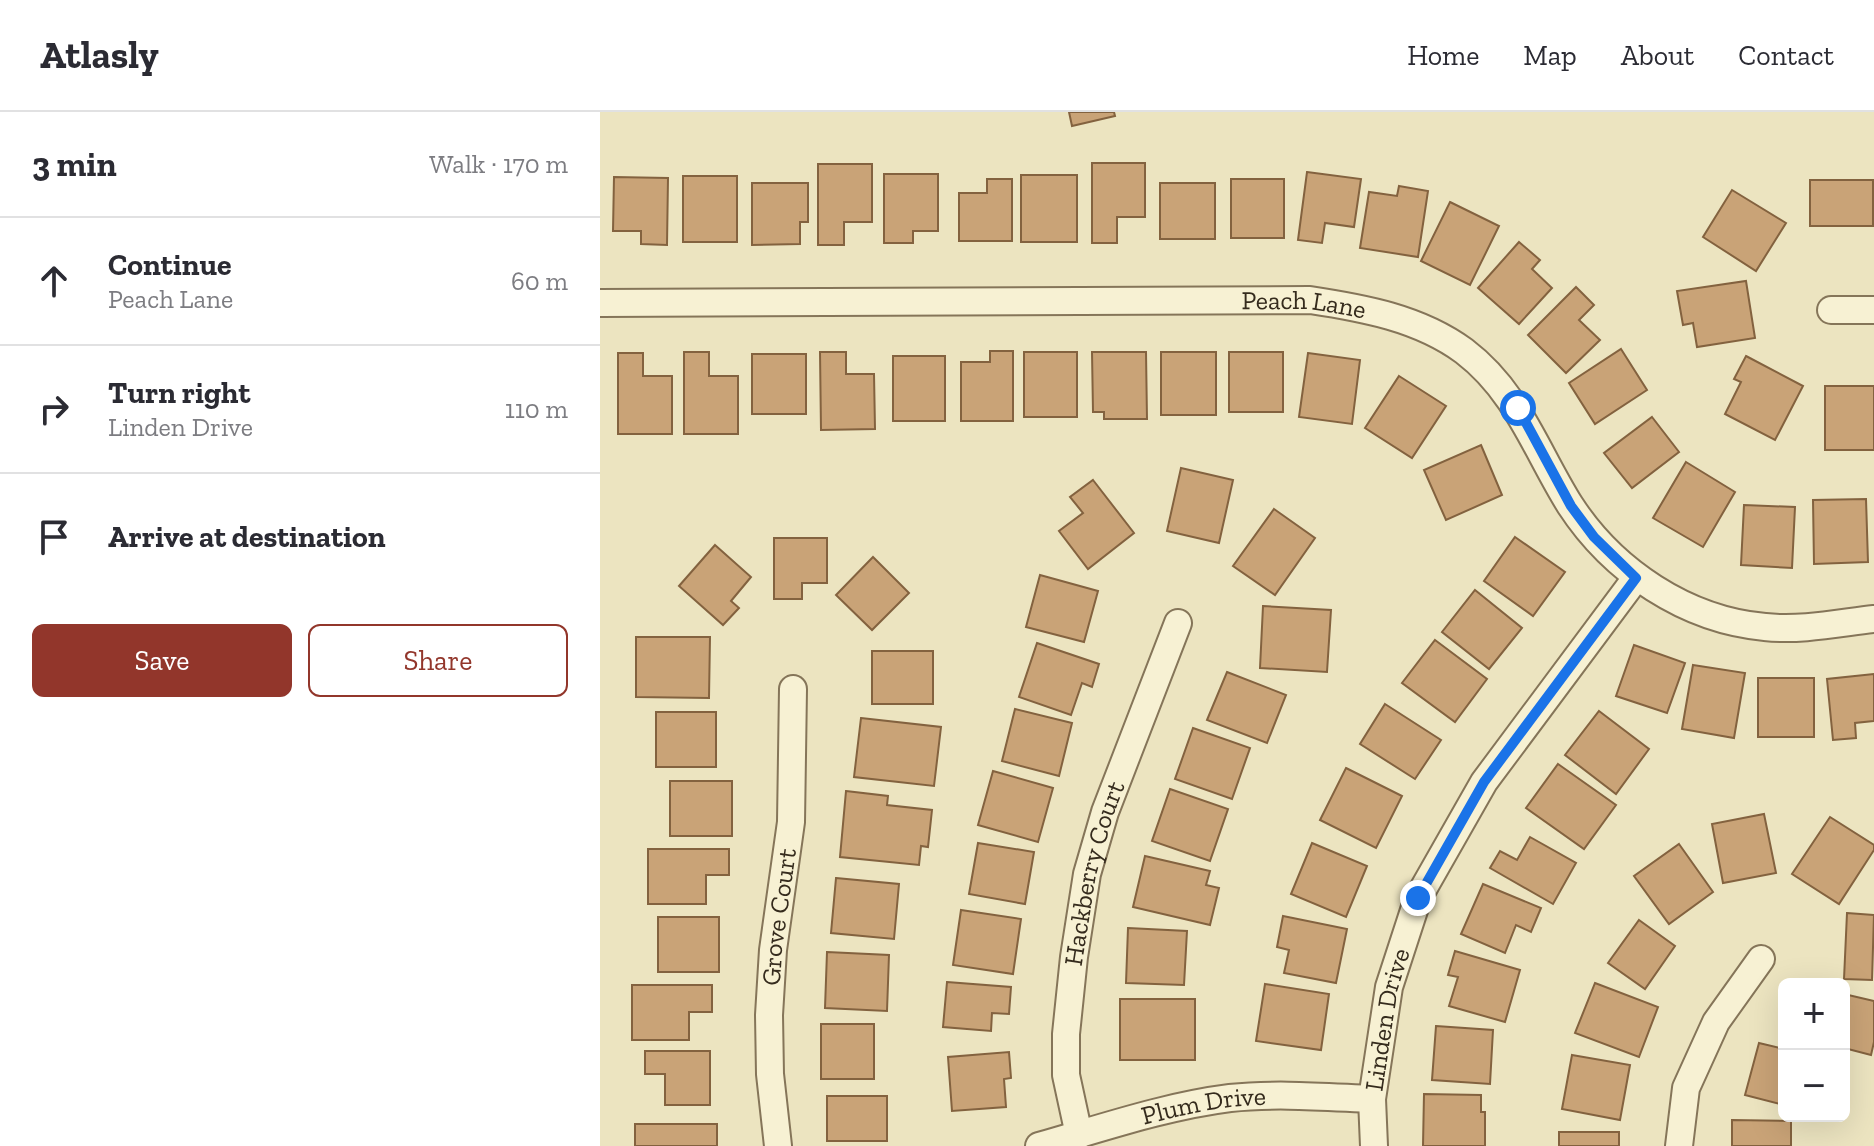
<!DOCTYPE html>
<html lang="en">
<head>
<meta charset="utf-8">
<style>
  :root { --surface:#fff; --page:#f2f2f3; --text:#2b2b33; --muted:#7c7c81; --line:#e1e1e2; --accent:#92362b }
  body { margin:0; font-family:"Zilla Slab",serif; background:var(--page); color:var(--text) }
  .controls { position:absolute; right:24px; bottom:24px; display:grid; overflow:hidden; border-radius:12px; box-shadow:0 8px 32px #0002 }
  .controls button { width:72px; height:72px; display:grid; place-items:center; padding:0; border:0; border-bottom:2px solid var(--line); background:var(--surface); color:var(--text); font:40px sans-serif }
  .stop { position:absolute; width:24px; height:24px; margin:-18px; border:6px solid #1a73e8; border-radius:50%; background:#fff }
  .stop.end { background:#1a73e8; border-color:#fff; box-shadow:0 2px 8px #0008 }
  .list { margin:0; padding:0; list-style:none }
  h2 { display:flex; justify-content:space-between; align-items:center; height:104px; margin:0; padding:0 32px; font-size:34px }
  h2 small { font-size:26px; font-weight:400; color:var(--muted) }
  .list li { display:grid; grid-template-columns:52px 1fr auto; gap:24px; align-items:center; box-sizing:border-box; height:128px; padding:0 32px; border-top:2px solid var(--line) }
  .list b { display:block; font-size:30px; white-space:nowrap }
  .list p { margin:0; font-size:26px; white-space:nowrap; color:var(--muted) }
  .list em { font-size:26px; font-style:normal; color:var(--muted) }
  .actions { display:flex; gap:16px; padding:24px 32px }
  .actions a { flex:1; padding:18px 0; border:2px solid var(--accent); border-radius:12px; text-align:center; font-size:28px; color:var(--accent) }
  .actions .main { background:var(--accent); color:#fff }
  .icon { flex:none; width:44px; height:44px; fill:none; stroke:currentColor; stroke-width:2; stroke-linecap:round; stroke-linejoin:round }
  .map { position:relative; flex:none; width:1274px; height:1034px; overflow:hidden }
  header { display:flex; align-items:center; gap:48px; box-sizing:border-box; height:112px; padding:0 40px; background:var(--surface); border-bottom:2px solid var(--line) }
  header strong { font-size:38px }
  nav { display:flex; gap:44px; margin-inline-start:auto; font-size:28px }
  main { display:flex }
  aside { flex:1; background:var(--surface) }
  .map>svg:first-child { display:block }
</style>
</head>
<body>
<header>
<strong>Atlasly</strong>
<nav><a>Home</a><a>Map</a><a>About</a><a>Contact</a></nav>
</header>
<main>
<aside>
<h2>3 min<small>Walk · 170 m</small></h2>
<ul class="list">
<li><svg class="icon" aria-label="ahead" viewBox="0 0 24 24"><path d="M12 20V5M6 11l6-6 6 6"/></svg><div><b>Continue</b><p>Peach Lane</p></div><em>60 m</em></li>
<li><svg class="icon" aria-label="right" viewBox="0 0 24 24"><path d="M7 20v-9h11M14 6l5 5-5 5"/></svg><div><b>Turn right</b><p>Linden Drive</p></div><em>110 m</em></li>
<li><svg class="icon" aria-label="arrive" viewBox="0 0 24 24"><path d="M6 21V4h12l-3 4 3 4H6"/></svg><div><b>Arrive at destination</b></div></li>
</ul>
<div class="actions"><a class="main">Save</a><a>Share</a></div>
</aside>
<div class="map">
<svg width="1274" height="1034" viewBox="0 0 1274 1034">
  <rect width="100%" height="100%" fill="#ece4c0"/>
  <g fill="#c9a377" stroke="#83623f" stroke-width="2">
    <polygon points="469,0 514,0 515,4 472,14"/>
    <polygon points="492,51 545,51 545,105 517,105 517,131 492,131"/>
    <polygon points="218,52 272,52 272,110 244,110 244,133 218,133"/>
    <polygon points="707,60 761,67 754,115 725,111 722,131 698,128"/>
    <polygon points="284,62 338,62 338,119 313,119 313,131 284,131"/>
    <rect x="421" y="63" width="56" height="67"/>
    <rect x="83" y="64" width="54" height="66"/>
    <polygon points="14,65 68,66 67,133 41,132 41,119 13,119"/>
    <polygon points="387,67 412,67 412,129 359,129 359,81 387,81"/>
    <rect x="631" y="67" width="53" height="59"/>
    <rect x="1210" y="68" width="63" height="46"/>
    <polygon points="152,71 208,71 208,110 200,110 200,132 152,133"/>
    <rect x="560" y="71" width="55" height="56"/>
    <polygon points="799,74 828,79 818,145 760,136 769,80 797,84"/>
    <polygon points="1132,78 1186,111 1156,159 1103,125"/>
    <polygon points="850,90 899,114 870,173 821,149"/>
    <polygon points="919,130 940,148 932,157 952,176 919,212 878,176"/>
    <polygon points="1146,169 1155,226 1097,235 1093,211 1083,213 1077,179"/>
    <polygon points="976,175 994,193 979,208 1000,228 966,261 928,223"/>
    <polygon points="1021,237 1047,278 995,312 969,271"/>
    <polygon points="390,239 413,239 413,309 361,309 361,250 390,250"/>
    <polygon points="84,240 109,240 109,264 138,264 138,322 84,322"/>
    <polygon points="220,240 246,240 246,262 274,262 275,317 221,318"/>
    <rect x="424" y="240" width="53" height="65"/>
    <polygon points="492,240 546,240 547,307 504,307 504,300 493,300"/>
    <rect x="561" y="240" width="55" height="63"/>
    <rect x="629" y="240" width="54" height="60"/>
    <polygon points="18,241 43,241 43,264 72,264 72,322 18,322"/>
    <polygon points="708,241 760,248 752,312 699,305"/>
    <rect x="152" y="242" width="54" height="60"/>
    <rect x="293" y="244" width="52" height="65"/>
    <polygon points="1146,244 1203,274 1175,328 1125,302 1141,270 1134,267"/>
    <polygon points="799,264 846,294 812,346 765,316"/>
    <rect x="1225" y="274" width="49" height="64"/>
    <polygon points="1052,305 1079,340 1032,376 1004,341"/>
    <polygon points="881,333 902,383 846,408 824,358"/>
    <polygon points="1086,350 1135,380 1103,435 1053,406"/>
    <polygon points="581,356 633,368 619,431 567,419"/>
    <polygon points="493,368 534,421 488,457 459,419 483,401 470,385"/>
    <polygon points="1266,387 1268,450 1214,452 1213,388"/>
    <polygon points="1144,393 1195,395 1192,456 1141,453"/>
    <polygon points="674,397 715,426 675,483 633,454"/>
    <polygon points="915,425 965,460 933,504 884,469"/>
    <polygon points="174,426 227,426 227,471 202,471 202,487 174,487"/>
    <polygon points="115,433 151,465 131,489 139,496 123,513 79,474"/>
    <polygon points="273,445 309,481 272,518 236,483"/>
    <polygon points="440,463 498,479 484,530 426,515"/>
    <polygon points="875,478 922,516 889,557 842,520"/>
    <polygon points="663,494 731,498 727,560 660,556"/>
    <polygon points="36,525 110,525 109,586 36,585"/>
    <polygon points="835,528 887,567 855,610 802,571"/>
    <polygon points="437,531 499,552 492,575 482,571 471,603 419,585"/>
    <polygon points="1034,533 1085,551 1067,601 1016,584"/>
    <rect x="272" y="539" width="61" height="53"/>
    <polygon points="1093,553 1145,561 1134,626 1082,617"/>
    <polygon points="627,560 686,583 667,631 607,608"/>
    <polygon points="1274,562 1274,609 1255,611 1256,626 1233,628 1227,567"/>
    <rect x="1158" y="566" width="56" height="59"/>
    <polygon points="785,592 841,628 815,667 760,632"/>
    <polygon points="415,597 472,611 459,664 402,649"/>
    <polygon points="999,599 1049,637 1016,682 965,643"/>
    <rect x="56" y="600" width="60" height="55"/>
    <polygon points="261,606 341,615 334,674 254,665"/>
    <polygon points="593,616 650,636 632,687 575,667"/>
    <polygon points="958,652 1016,693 984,737 926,696"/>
    <polygon points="746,656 802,684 776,736 720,708"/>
    <polygon points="393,659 453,676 438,730 378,713"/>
    <rect x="70" y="669" width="62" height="55"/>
    <polygon points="570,677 628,697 610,749 552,729"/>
    <polygon points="246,679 288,684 287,693 332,698 328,735 321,734 319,753 240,745"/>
    <polygon points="1164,702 1176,761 1123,771 1112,712"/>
    <polygon points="1230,705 1274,733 1274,738 1239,792 1192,762"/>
    <polygon points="930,725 976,751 953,792 890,756 900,739 917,748"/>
    <polygon points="378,731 434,740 425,792 369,782"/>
    <polygon points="712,731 767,754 746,805 691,782"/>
    <polygon points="1079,732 1113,780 1069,812 1034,764"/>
    <polygon points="48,737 129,737 129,763 106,763 106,792 48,792"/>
    <polygon points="545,744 610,759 606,773 619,776 610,813 533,795"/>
    <polygon points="236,766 299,772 294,827 231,821"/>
    <polygon points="883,772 941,796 931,820 916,813 905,841 861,822"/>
    <polygon points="361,798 421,807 413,862 353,853"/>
    <polygon points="1247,801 1274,803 1272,868 1244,867"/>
    <polygon points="683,804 747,817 736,871 684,861 689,838 677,835"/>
    <rect x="58" y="805" width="61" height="55"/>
    <polygon points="1039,808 1075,834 1045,877 1008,851"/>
    <polygon points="528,816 587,819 584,873 526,871"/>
    <polygon points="855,839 920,858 905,910 849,894 858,865 848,863"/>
    <polygon points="227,840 289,843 287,899 225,896"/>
    <polygon points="347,870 411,875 409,902 392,901 391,919 343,915"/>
    <polygon points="995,871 1058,895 1039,945 975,921"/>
    <polygon points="665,872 729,882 721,938 656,929"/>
    <polygon points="32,873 112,873 112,900 89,900 89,928 32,928"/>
    <polygon points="1244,882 1274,889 1274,930 1271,943 1244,936"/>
    <rect x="520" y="887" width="75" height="61"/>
    <rect x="221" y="912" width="53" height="55"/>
    <polygon points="836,914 893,918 890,972 832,968"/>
    <polygon points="1159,931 1184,937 1184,993 1145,983"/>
    <polygon points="45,939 110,939 110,993 65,993 65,962 45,962"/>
    <polygon points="409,940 411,966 404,967 406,995 352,999 348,945"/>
    <polygon points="972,943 1030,953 1020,1008 962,997"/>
    <polygon points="824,982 881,983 881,1000 885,1000 885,1034 823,1034"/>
    <rect x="227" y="984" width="60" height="45"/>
    <polygon points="1132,1008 1191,1009 1191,1034 1132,1034"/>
    <rect x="35" y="1012" width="82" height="22"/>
    <rect x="959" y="1020" width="60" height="14"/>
  </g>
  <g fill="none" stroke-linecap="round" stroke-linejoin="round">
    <defs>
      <g id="street">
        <path id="s1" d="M0 191 710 188C763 196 819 206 864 239 918 280 936 339 970 393 1013 459 1086 508 1165 515 1200 519 1239 511 1274 507"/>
        <polyline points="1231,198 1274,198"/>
        <path id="s2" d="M479 1023 466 963V922L474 845 487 762 505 700 578 511"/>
        <path id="s3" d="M178 1034 170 962 169 903 173 838 191 710 193 577"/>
        <path id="s4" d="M439 1034C502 1016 566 994 630 986 677 981 725 985 772 987"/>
        <path id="s5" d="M774 1034 772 987 789 875 818 786 884 670 1036 466"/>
        <polyline points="1079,1034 1086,976 1116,910 1161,847"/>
      </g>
    </defs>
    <use href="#street" stroke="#857559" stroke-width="30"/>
    <use href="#street" stroke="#f7f1d3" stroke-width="26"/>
  </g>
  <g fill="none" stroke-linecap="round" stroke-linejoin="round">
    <polyline stroke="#1a73e8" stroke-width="10" points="818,786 884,670 1036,466 994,425 971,394 918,296"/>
  </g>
  <g text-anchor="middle" stroke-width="8" stroke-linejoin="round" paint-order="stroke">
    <g font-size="26" fill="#352b1d" stroke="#f4eecf">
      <text dy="9" stroke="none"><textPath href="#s1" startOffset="704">Peach Lane</textPath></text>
      <text dy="9" stroke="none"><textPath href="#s2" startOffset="266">Hackberry Court</textPath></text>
      <text dy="9" stroke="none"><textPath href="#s3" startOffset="230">Grove Court</textPath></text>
      <text dy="9" stroke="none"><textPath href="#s5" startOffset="128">Linden Drive</textPath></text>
      <text dy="9" stroke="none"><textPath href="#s4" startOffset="170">Plum Drive</textPath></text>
    </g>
  </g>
</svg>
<div class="controls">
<button>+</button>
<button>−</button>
</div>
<div class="stop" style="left:918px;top:296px"></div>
<div class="stop end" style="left:818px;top:786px"></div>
</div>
</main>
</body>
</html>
